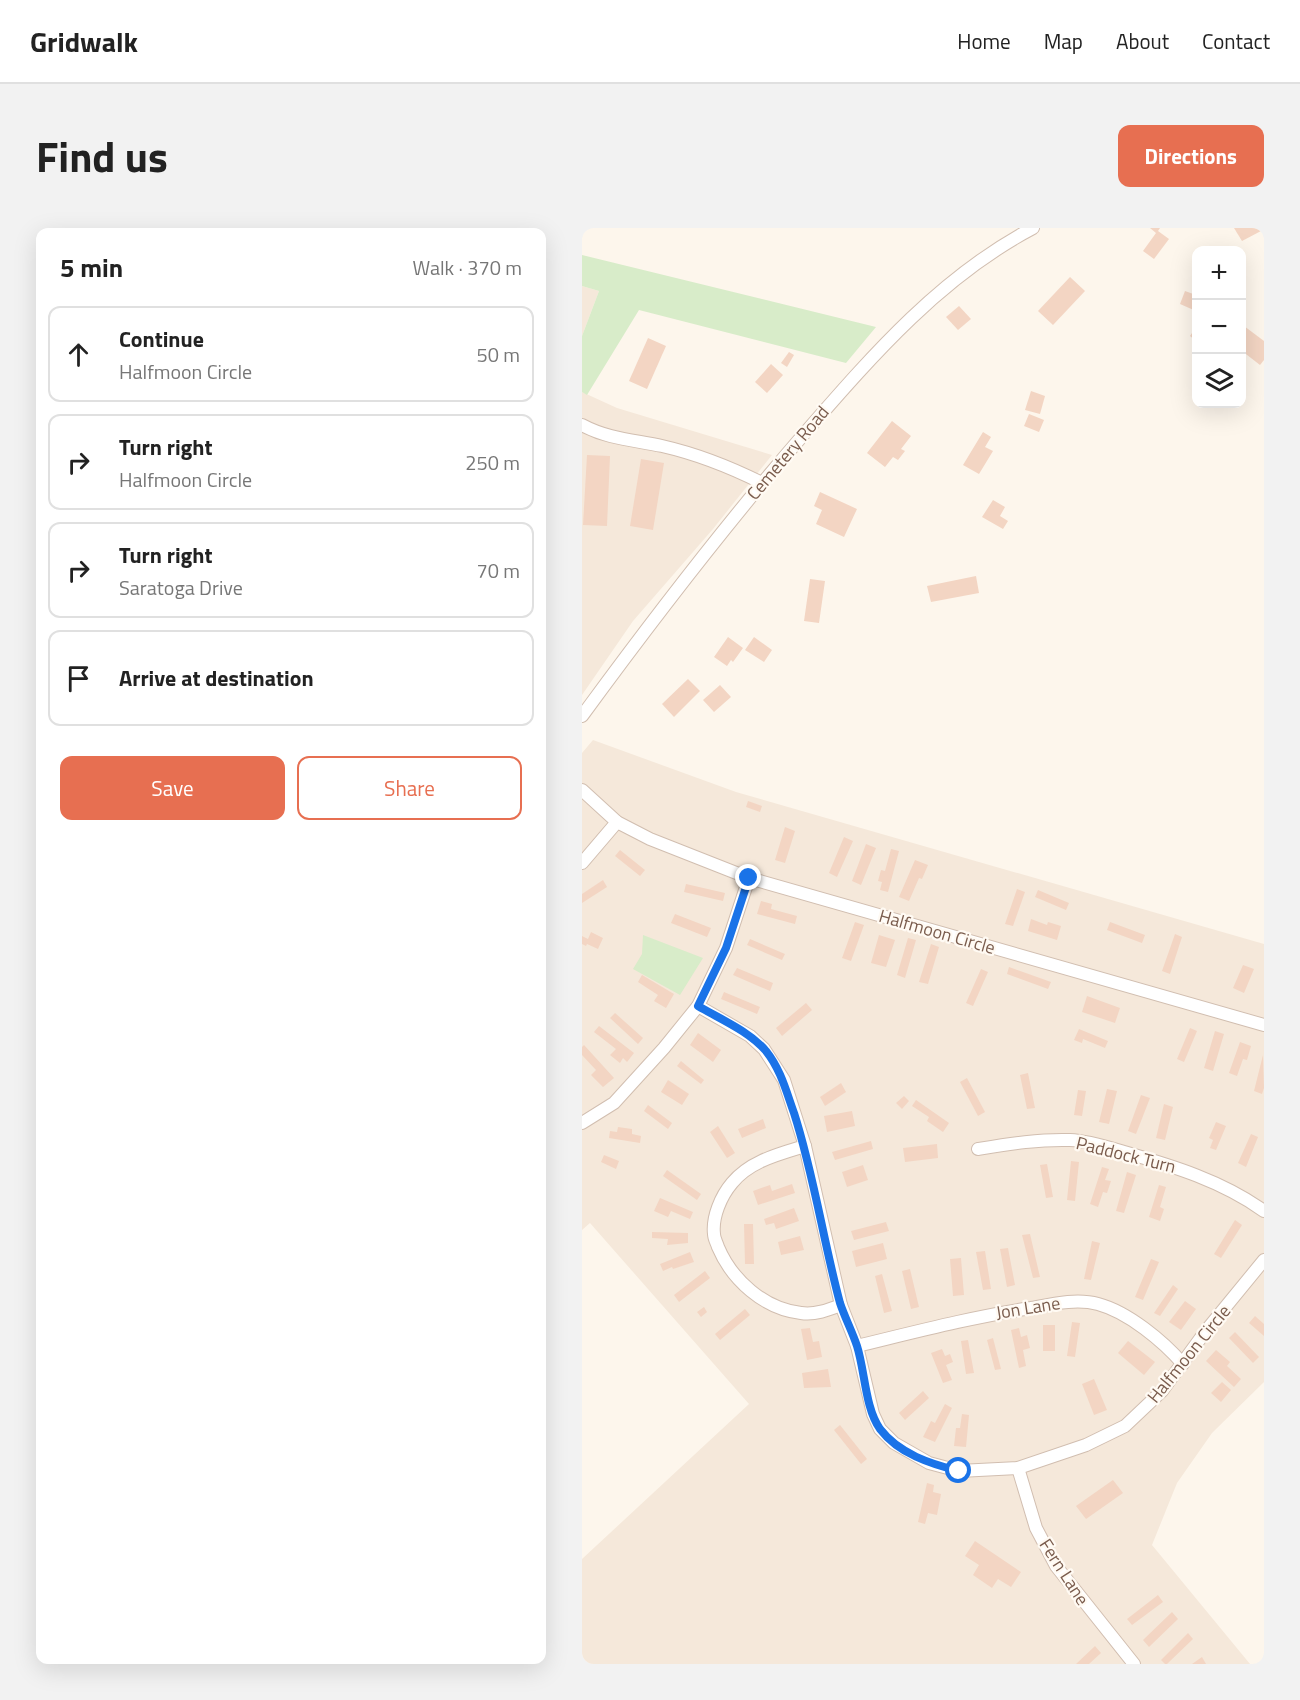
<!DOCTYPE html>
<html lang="en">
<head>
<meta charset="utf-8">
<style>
  :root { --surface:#fff; --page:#f2f2f2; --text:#222; --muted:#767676; --line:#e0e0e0; --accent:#e76f51 }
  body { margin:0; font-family:"Titillium Web",sans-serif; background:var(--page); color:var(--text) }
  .controls { position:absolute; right:18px; top:18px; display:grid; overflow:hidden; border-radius:12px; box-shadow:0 6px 24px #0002 }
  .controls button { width:54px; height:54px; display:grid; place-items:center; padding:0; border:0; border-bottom:2px solid var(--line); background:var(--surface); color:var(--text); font:30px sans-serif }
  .stop { position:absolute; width:18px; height:18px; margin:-14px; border:4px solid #1a73e8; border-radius:50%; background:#fff }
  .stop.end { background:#1a73e8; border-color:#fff; box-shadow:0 2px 6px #0008 }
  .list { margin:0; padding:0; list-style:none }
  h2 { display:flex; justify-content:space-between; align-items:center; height:78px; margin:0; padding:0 24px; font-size:26px }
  h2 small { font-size:20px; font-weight:400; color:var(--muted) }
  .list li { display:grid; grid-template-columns:39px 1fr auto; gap:18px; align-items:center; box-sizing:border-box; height:96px; margin:0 12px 12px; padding:0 12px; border:2px solid var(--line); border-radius:12px }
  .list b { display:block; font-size:22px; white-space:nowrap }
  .list p { margin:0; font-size:20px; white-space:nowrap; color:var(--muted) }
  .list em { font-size:20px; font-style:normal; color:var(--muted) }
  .actions { display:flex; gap:12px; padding:18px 24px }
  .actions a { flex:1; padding:14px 0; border:2px solid var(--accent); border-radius:12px; text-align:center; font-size:21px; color:var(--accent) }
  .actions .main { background:var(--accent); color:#fff }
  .icon { flex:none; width:33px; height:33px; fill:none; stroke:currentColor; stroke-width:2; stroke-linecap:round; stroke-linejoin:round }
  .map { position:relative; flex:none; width:682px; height:1436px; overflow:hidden; border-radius:12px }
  header { display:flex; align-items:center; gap:36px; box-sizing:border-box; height:84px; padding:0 30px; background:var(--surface); border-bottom:2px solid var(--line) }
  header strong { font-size:28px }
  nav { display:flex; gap:33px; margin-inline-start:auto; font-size:21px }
  .intro { display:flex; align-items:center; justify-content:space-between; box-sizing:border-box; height:144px; padding:0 36px }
  h1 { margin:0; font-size:42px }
  .button { padding:15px 27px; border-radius:12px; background:var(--accent); color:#fff; font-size:21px; font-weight:700 }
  main { display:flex; gap:36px; padding:0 36px }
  aside { flex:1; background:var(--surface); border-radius:12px; box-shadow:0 6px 24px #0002 }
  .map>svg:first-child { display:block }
</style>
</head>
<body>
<header>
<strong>Gridwalk</strong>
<nav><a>Home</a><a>Map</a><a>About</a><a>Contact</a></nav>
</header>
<div class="intro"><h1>Find us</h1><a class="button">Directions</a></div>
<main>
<aside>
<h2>5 min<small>Walk · 370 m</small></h2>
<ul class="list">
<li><svg class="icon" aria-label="ahead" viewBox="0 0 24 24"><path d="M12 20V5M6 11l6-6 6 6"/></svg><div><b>Continue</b><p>Halfmoon Circle</p></div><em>50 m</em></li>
<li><svg class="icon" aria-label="right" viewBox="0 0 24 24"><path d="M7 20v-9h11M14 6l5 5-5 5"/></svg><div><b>Turn right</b><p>Halfmoon Circle</p></div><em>250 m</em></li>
<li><svg class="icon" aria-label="right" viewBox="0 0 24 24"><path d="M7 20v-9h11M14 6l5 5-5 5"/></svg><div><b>Turn right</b><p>Saratoga Drive</p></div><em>70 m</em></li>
<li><svg class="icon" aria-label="arrive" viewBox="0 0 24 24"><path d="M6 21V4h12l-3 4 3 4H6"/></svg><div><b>Arrive at destination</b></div></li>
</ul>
<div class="actions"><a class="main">Save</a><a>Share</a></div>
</aside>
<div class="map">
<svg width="682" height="1436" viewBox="0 0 682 1436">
  <rect width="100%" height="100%" fill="#fdf6ec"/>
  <g fill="#f5e8da">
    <polygon points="0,58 17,63 0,108"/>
    <polygon points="0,164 35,180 190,227 131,301 51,393 0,467"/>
    <polygon points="11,512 154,564 682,716 682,1154 630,1205 595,1255 570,1317 668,1436 0,1436 0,1331 167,1176 8,995 0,1002 0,525"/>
  </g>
  <g fill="#d8ecc9">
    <polygon points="0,27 294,99 264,135 57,82 5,167 0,164 0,108 17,63 0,58"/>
    <polygon points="61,707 121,730 98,767 51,741 60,726"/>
  </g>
  <g fill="#f3d5c3">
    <polygon points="568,0 578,0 576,3 587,11 572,31 561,23 574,5"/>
    <polygon points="652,0 677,0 679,3 660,13"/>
    <polygon points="488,49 503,63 471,97 456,83"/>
    <polygon points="603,63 614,67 614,83 598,76"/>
    <polygon points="377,78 389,91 376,102 364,89"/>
    <polygon points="662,98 682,113 682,132 678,137 660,123 660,101"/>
    <polygon points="614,99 614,113 608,108"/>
    <polygon points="66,110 84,118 65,161 47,153"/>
    <polygon points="207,124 212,127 205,139 199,135"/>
    <polygon points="189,136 201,147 185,165 173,154"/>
    <polygon points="449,163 463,168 458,186 443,182"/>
    <polygon points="447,186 462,192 457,204 442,198"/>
    <polygon points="310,193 329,208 319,221 323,223 316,232 311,229 303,239 285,225"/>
    <polygon points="401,204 409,209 403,219 411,223 397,246 381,237"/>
    <polygon points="5,227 28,228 25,298 1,297"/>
    <polygon points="59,231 82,235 71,302 48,298"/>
    <polygon points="238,264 275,281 262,309 234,296 240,282 232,278"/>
    <polygon points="411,272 423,279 418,288 426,293 421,301 400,289"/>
    <polygon points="394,348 397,365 349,374 345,358"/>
    <polygon points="228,351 243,353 237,395 222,393"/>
    <polygon points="146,409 161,420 151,434 149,432 145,438 132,429"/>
    <polygon points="172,409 190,422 182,434 163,422"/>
    <polygon points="106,451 118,463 92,489 80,476"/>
    <polygon points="138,457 149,469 132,484 121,472"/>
    <polygon points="166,573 180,578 178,584 164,579"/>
    <polygon points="203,599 213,603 203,635 193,632"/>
    <polygon points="262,609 271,613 255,649 247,645"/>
    <polygon points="284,616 294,620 279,657 270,653"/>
    <polygon points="309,621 317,623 306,664 298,662 300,654 296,653 299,642 303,643"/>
    <polygon points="38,622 63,642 58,648 33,628"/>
    <polygon points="333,632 346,637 340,651 337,650 327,673 317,669"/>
    <polygon points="21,652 25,659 0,675 0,666"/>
    <polygon points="104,656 143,665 141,673 102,664"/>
    <polygon points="435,661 443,664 431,698 423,696"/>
    <polygon points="456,662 487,675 484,682 453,669"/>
    <polygon points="179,673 190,676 189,681 215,688 213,696 175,686"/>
    <polygon points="93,686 129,700 125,709 89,695"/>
    <polygon points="449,691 465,697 466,694 479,698 475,712 446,703"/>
    <polygon points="273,694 282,697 269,733 260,730"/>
    <polygon points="528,694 563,707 560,715 525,702"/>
    <polygon points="9,704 21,710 16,721 5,716 4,718 0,716 0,708 6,711"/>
    <polygon points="593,706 600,709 588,746 580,743"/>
    <polygon points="297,707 313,712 304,739 289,735"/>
    <polygon points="326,710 334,712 323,750 315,747"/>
    <polygon points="168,711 203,726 200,732 165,717"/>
    <polygon points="349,716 357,719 346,756 337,754"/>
    <polygon points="661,737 672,741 662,765 651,760"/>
    <polygon points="427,739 469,754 466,761 425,746"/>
    <polygon points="155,740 191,755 188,763 151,747"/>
    <polygon points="399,741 406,744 391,778 384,775"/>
    <polygon points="60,747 92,766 84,780 72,773 76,767 56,754"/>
    <polygon points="142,764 178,779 175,786 139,771"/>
    <polygon points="505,768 538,780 533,795 500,784"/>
    <polygon points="224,775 230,782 200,808 194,800"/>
    <polygon points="33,785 61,810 56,816 28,790"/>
    <polygon points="17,798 52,825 45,834 41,830 38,835 28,827 34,821 12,804"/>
    <polygon points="608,800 615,803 602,834 595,831"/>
    <polygon points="497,801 526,813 523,820 501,811 500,815 492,812"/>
    <polygon points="633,803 642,806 631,843 622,840"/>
    <polygon points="116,805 139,822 131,834 108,817"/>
    <polygon points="658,814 669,818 665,832 661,831 655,848 647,845"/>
    <polygon points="2,817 32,850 21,859 9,847 14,842 0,827 0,819"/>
    <polygon points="681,827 682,860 680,866 672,863"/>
    <polygon points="99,833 122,852 119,856 95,838"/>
    <polygon points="446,845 453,880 445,881 438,847"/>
    <polygon points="385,850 403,884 396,888 378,854"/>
    <polygon points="86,852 107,866 100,877 79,864"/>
    <polygon points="259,855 264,864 243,878 238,869"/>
    <polygon points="525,861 535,863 527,896 517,894"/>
    <polygon points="496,862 504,863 500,888 492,887"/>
    <polygon points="559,867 568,870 554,906 546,903"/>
    <polygon points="322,868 327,873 320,881 314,875"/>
    <polygon points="334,872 367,895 361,904 345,893 347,889 330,878"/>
    <polygon points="582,876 591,879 583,912 574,910"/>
    <polygon points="66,877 90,895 86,901 62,883"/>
    <polygon points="270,883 273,898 245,904 242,888"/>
    <polygon points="181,891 184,900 160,910 156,901"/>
    <polygon points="634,894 644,898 634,922 628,920 631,912 627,910"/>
    <polygon points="136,898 153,925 145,930 128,904"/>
    <polygon points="36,899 50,901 50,906 59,908 58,915 27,910 28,903 35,904"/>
    <polygon points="669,906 676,909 664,939 656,935"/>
    <polygon points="289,913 291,921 253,932 250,924"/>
    <polygon points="355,916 356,930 323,934 321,920"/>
    <polygon points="22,927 37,933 34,941 19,934"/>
    <polygon points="489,933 497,934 493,973 485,972"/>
    <polygon points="465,936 471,969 464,970 458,937"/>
    <polygon points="281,937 286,952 265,959 260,944"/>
    <polygon points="520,939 527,941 523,952 529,953 525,965 521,964 516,979 508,976"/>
    <polygon points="85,942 119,966 115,972 81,948"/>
    <polygon points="545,944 554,947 542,985 534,983"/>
    <polygon points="210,956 213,965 176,977 171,963 188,957 190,963"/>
    <polygon points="577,957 584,959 578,979 582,981 578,993 567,989"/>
    <polygon points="78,970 111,984 108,991 89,983 86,989 72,983"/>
    <polygon points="212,980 217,993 194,1001 192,995 184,997 182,991"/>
    <polygon points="653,992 660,997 639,1030 632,1026"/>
    <polygon points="304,994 307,1003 272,1012 269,1003"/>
    <polygon points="162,996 171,996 172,1036 163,1036"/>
    <polygon points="70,1004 106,1005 106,1015 85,1017 86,1011 70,1010"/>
    <polygon points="448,1006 458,1049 451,1050 440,1007"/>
    <polygon points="218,1008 222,1022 199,1027 196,1014"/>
    <polygon points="510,1013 518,1015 509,1052 502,1051"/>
    <polygon points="301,1015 305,1031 274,1039 270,1023"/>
    <polygon points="426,1020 433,1057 425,1059 418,1021"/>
    <polygon points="403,1023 409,1061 401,1062 394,1024"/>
    <polygon points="108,1024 112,1034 91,1041 90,1039 81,1043 78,1036"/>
    <polygon points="379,1030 382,1067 371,1068 368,1031"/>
    <polygon points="569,1031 577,1034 561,1072 553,1069"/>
    <polygon points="328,1041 337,1079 329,1081 320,1043"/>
    <polygon points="123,1043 128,1050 97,1074 92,1067"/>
    <polygon points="300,1046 310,1083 302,1085 293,1048"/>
    <polygon points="591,1057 596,1061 578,1088 572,1085"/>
    <polygon points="603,1073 614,1081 599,1102 587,1094"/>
    <polygon points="122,1079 125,1084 119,1089 115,1084"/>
    <polygon points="163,1081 168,1087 138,1112 133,1106"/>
    <polygon points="673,1088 682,1096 682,1108 667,1095"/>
    <polygon points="490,1094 498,1095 493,1129 485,1128"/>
    <rect x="461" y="1097" width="12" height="26"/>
    <polygon points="228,1100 231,1114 237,1113 240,1129 225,1132 219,1101"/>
    <polygon points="437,1100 439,1109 445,1107 448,1120 441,1122 444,1138 437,1140 429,1102"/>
    <polygon points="653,1104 677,1129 671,1135 647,1110"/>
    <polygon points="411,1110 419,1141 413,1142 405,1112"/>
    <polygon points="386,1112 392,1145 384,1146 379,1113"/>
    <polygon points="546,1113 573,1134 562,1147 536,1125"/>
    <polygon points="360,1121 363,1128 368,1126 371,1134 364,1137 370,1152 361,1155 349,1125"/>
    <polygon points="634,1122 648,1134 645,1138 659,1151 652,1159 624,1133"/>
    <polygon points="246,1141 249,1159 222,1160 220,1145"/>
    <polygon points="512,1151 525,1182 512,1187 500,1156"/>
    <polygon points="640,1154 649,1162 639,1174 629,1165"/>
    <polygon points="341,1163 347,1170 323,1192 317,1185"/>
    <polygon points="363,1176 370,1180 353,1214 341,1209 349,1193 353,1195"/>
    <polygon points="380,1186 387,1187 384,1219 372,1218 374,1200 378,1200"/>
    <polygon points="258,1197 285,1231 279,1236 252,1202"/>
    <polygon points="531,1252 541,1265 504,1291 494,1278"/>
    <polygon points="345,1255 352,1257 351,1264 359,1266 355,1287 346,1285 343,1296 336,1294"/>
    <polygon points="393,1313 439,1344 429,1359 416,1351 410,1360 391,1347 397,1337 383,1328"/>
    <polygon points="576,1367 581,1374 550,1397 545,1391"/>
    <polygon points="590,1384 596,1391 567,1419 561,1412"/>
    <polygon points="606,1405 611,1411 585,1436 583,1436 579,1432"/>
    <polygon points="513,1418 519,1425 507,1436 494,1436"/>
    <polygon points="620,1429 624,1436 610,1436"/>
  </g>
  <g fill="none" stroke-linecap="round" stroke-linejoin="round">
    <defs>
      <g id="minor">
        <path d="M0 197C26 211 52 212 80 218 115 226 148 239 180 255"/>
        <path d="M0 488C71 391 144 296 222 206 290 128 358 49 451 0"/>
        <polyline points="0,562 35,594 68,611 167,650 682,797"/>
        <polyline points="0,635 35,594"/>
        <polyline points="116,778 168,808 182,821 202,852 223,918 259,1077 275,1118 291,1186 298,1201 312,1215 347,1235 377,1243 436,1240 504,1217 543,1198 580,1163 623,1104 682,1032"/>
        <polyline points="0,895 32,875 82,820 116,778 144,720 167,650"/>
        <path d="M223 918C197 926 168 933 150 955 139 968 130 989 132 1006 132 1011 135 1015 136 1019 150 1052 182 1081 219 1085 233 1087 246 1082 259 1077"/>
        <path d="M396 921C427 916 457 911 488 912 507 913 525 919 542 924 591 938 640 953 682 983"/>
        <path d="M275 1118C333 1104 390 1089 449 1080 470 1076 495 1070 516 1076 546 1084 581 1113 601 1136"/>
        <polyline points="436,1240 454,1300 474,1338 552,1436"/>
      </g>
    </defs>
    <use href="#minor" stroke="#d1beb0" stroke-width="14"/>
    <use href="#minor" stroke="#fff" stroke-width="12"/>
  </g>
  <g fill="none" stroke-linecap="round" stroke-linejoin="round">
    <path stroke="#1a73e8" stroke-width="8" d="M167 650 144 720 116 778C138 791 167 803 184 823 199 842 204 863 212 885 232 947 241 1012 258 1075 263 1090 270 1103 275 1118 283 1143 283 1180 298 1201 317 1226 349 1236 377 1243"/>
  </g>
  <g text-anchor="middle" stroke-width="4.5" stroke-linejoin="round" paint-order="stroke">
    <g font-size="18" fill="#7a5c4d" stroke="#fffaf3">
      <text transform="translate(206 225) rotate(-50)" y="6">Cemetery Road</text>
      <text transform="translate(355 704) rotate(16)" y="6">Halfmoon Circle</text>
      <text transform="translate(544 927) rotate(14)" y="6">Paddock Turn</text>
      <text transform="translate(446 1080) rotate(-9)" y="6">Jon Lane</text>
      <text transform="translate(607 1126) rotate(-51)" y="6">Halfmoon Circle</text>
      <text transform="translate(482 1344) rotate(57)" y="6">Fern Lane</text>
    </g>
  </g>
</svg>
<div class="controls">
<button>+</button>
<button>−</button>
<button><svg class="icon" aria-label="layers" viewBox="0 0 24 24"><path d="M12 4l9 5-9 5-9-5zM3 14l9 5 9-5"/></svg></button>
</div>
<div class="stop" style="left:377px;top:1243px"></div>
<div class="stop end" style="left:167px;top:650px"></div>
</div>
</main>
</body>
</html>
